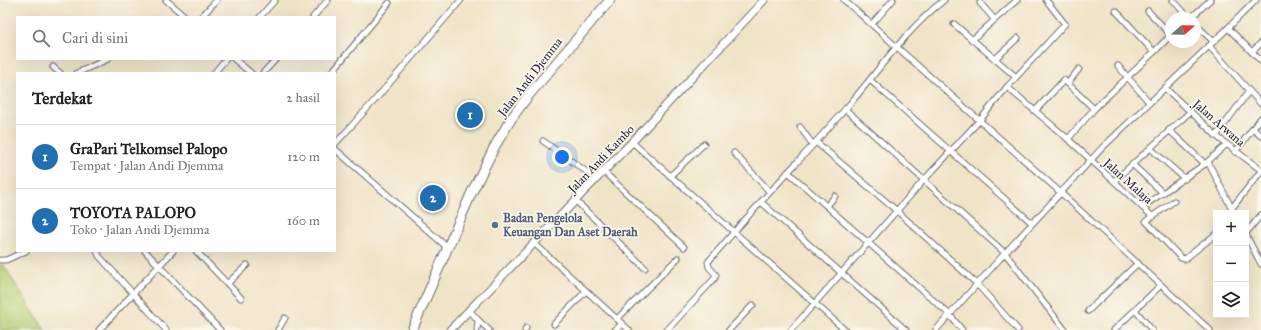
<!DOCTYPE html>
<html lang="id">
<head>
<meta charset="utf-8">
<style>
  :root { --surface:#fff; --page:#f6f6f6; --text:#222; --muted:#767676; --line:#e0e0e0; --accent:#1f6fb2 }
  body { margin:0; font-family:"IM FELL Great Primer",serif; background:var(--page); color:var(--text) }
  .controls { position:absolute; right:12px; bottom:12px; display:grid; overflow:hidden; border-radius:0px; box-shadow:0 4px 16px #0002 }
  .controls button { width:36px; height:36px; display:grid; place-items:center; padding:0; border:0; border-bottom:1px solid var(--line); background:var(--surface); color:var(--text); font:20px sans-serif }
  .compass { position:absolute; left:1165px; top:12px; width:36px; height:36px; border-radius:50%; background:var(--surface); box-shadow:0 4px 16px #0002; rotate:70deg }
  .you { position:absolute; left:562px; top:157px; width:14px; height:14px; margin:-10px; border:3px solid #fff; border-radius:50%; background:#1a73e8; box-shadow:0 0 0 6px #1a73e833 }
  .badge { display:grid; place-items:center; width:26px; height:26px; border-radius:50%; background:var(--accent); color:#fff; font-size:13px; font-weight:700 }
  .pin { position:absolute; translate:-50% -50%; border:2px solid #fff; box-shadow:0 1px 4px #0006 }
  .list { margin:0; padding:0; list-style:none }
  h2 { display:flex; justify-content:space-between; align-items:center; height:52px; margin:0; padding:0 16px; font-size:17px }
  h2 small { font-size:13px; font-weight:400; color:var(--muted) }
  .list li { display:grid; grid-template-columns:26px 1fr auto; gap:12px; align-items:center; box-sizing:border-box; height:64px; padding:0 16px; border-top:1px solid var(--line) }
  .list b { display:block; font-size:15px; white-space:nowrap }
  .list p { margin:0; font-size:13px; white-space:nowrap; color:var(--muted) }
  .list em { font-size:13px; font-style:normal; color:var(--muted) }
  .icon { flex:none; width:22px; height:22px; fill:none; stroke:currentColor; stroke-width:2; stroke-linecap:round; stroke-linejoin:round }
  .map { position:relative; flex:none; width:1261px; height:330px; overflow:hidden }
  .search { position:absolute; background:var(--surface); box-shadow:0 4px 16px #0002; left:16px; top:16px; width:320px; height:44px; display:flex; align-items:center; gap:10px; box-sizing:border-box; padding:0 14px; border-radius:0px; color:var(--muted); font-size:15px }
  .panel { position:absolute; background:var(--surface); box-shadow:0 4px 16px #0002; left:16px; top:72px; width:320px; height:180px; border-radius:0px }
  .map>svg:first-child { display:block }
</style>
</head>
<body>
<div class="map">
<svg width="1261" height="330" viewBox="0 0 1261 330">
  <rect width="100%" height="100%" fill="#fbf7ec"/>
  <filter id="ink" filterUnits="userSpaceOnUse"><feTurbulence type="fractalNoise" baseFrequency=".025" numOctaves="2"/><feDisplacementMap in="SourceGraphic" scale="8" xChannelSelector="R" yChannelSelector="G"/><feConvolveMatrix kernelMatrix="1 2 1 2 8 2 1 2 1" color-interpolation-filters="sRGB"/></filter>
  <filter id="wash" filterUnits="userSpaceOnUse"><feTurbulence type="fractalNoise" baseFrequency=".012" numOctaves="4" result="noise"/><feDisplacementMap in="SourceGraphic" scale="16" xChannelSelector="R" yChannelSelector="G"/><feGaussianBlur stdDeviation="0.9" result="paint"/><feColorMatrix in="noise" values="0 0 0 0 0 0 0 0 0 0 0 0 0 0 0 0 0 1.4 0 .05"/><feComposite in="paint" operator="in"/></filter>
  <g filter="url(#wash)">
    <rect width="100%" height="100%" fill="#f0e4c7"/>
    <polygon fill="#b5ce73" stroke="#6c7857" points="0,265 4,265 12,279 45,330 0,330"/>
  </g>
  <g filter="url(#ink)">
    <g fill="none" stroke-linecap="round" stroke-linejoin="round">
      <defs>
        <g id="street">
          <polyline points="166,0 186,17"/>
          <polyline points="844,0 1060,192 1210,330"/>
          <polyline points="1173,0 1189,18"/>
          <polyline points="980,3 994,19"/>
          <polyline points="1116,11 1154,52"/>
          <polyline points="201,17 217,0"/>
          <polyline points="260,17 275,0"/>
          <polyline points="313,17 328,0"/>
          <polyline points="1191,18 1210,0"/>
          <polyline points="872,24 893,0"/>
          <polyline points="954,24 995,59 1018,38"/>
          <polyline points="1195,24 1213,41"/>
          <polyline points="1228,28 1261,61"/>
          <polyline points="972,40 1017,0"/>
          <polyline points="1209,46 1261,104"/>
          <polyline points="1252,52 1261,43"/>
          <polyline points="234,59 251,73"/>
          <polyline points="995,59 1016,77"/>
          <polyline points="1118,66 1149,102"/>
          <polyline points="53,67 60,73"/>
          <polyline points="77,73 108,59"/>
          <polyline points="214,73 226,59"/>
          <polyline points="263,73 276,59"/>
          <polyline points="331,73 389,3"/>
          <polyline points="870,80 1032,223"/>
          <polyline points="1068,83 1079,69"/>
          <polyline points="1007,87 1068,139 1153,217"/>
          <polyline points="1165,88 1220,139 1261,170"/>
          <polyline points="845,109 1005,253 1065,330"/>
          <polyline points="1035,111 1064,80 1094,109"/>
          <polyline points="800,127 813,145"/>
          <polyline points="1253,129 1261,136"/>
          <polyline points="1169,130 1205,164"/>
          <polyline points="1216,136 1249,91"/>
          <polyline points="1068,139 1094,109 1154,52 1171,35 1148,11"/>
          <polyline points="543,141 597,179"/>
          <polyline points="632,142 845,330"/>
          <polyline points="816,142 897,211 977,284 1018,330"/>
          <polyline points="335,144 374,101 461,0"/>
          <polyline points="1150,148 1185,179"/>
          <polyline points="335,149 448,248"/>
          <polyline points="1235,152 1261,118"/>
          <polyline points="734,153 770,192"/>
          <polyline points="1208,162 1234,213"/>
          <polyline points="1133,165 1163,193"/>
          <polyline points="604,172 684,247"/>
          <polyline points="788,172 949,314 962,330"/>
          <polyline points="670,176 704,144"/>
          <polyline points="1114,181 1190,112"/>
          <polyline points="576,201 645,268"/>
          <polyline points="1174,201 1146,221 1181,258 1185,259 1216,234"/>
          <polyline points="761,202 906,330"/>
          <polyline points="827,206 835,196"/>
          <polyline points="1142,207 1205,164 1226,145"/>
          <polyline points="1232,208 1261,171"/>
          <polyline points="1246,233 1261,215"/>
          <polyline points="1246,235 1261,264"/>
          <polyline points="535,244 629,330"/>
          <polyline points="97,251 99,256 166,330"/>
          <polyline points="145,251 220,330"/>
          <polyline points="196,251 241,298"/>
          <polyline points="0,260 6,260 26,251"/>
          <polyline points="228,283 247,265"/>
          <polyline points="469,310 478,320 477,330"/>
          <polyline points="1135,310 1161,285"/>
          <polyline points="1088,311 1138,263"/>
          <polyline points="617,319 678,258"/>
          <polyline points="478,320 489,330"/>
          <polyline points="554,324 586,291"/>
          <polyline points="99,330 173,251"/>
          <polyline points="278,330 285,318"/>
          <polyline points="525,330 526,328"/>
          <polyline points="615,330 622,324"/>
          <path d="M667 330 715 278 716 275 709 267 708 262C753 209 802 158 848 106 879 70 906 30 944 0"/>
          <polyline points="729,330 753,305"/>
          <polyline points="791,330 924,180 980,120 1007,87 1065,24 1046,0"/>
          <polyline points="936,330 1005,253 1102,148 1228,28 1256,0"/>
          <polyline points="1114,330 1135,310 1152,330"/>
        </g>
        <polyline id="secondary" points="450,330 632,142 764,0"/>
        <polyline id="highway" points="412,330 471,194 495,146 511,119 528,96 610,0"/>
      </defs>
      <use href="#street" stroke="#6a666c" stroke-width="7"/>
      <use href="#secondary" stroke="#6a666c" stroke-width="9"/>
      <use href="#highway" stroke="#6a666c" stroke-width="11"/>
      <use href="#street" stroke="#fff" stroke-width="5"/>
      <use href="#secondary" stroke="#fff" stroke-width="7"/>
      <use href="#highway" stroke="#fff" stroke-width="9"/>
    </g>
  </g>
  <circle fill="#5c6f8a" stroke="#fbf7ec" stroke-width="1.5" cx="495" cy="225" r="4"/>
  <g text-anchor="middle" stroke-width="3.5" stroke-linejoin="round" paint-order="stroke">
    <g font-size="12" fill="#22223b" stroke="#fbf7ec">
      <text transform="translate(530 77) rotate(-52)" y="4">Jalan Andi Djemma</text>
      <text transform="translate(1219 123) rotate(41)" y="4">Jalan Arwana</text>
      <text transform="translate(601 159) rotate(-46)" y="4">Jalan Andi Kambo</text>
      <text transform="translate(1128 181) rotate(42)" y="4">Jalan Malaja</text>
    </g>
    <g font-size="12" font-weight="bold" fill="#4e5e75" stroke="#fbf7ec" text-anchor="start">
      <text x="503" y="222">Badan Pengelola<tspan x="503" dy="14">Keuangan Dan Aset Daerah</tspan></text>
    </g>
  </g>
</svg>
<div class="controls">
<button>+</button>
<button>−</button>
<button><svg class="icon" aria-label="layers" viewBox="0 0 24 24"><path d="M12 4l9 5-9 5-9-5zM3 14l9 5 9-5"/></svg></button>
</div>
<svg class="compass" viewBox="-18 -18 36 36"><path d="M0-13l5 13h-10z" fill="#e53935"/><path d="M0 13l5-13h-10z" fill="#767676"/></svg>
<div class="you"></div>
<div class="pin badge" style="left:470px;top:115px">1</div>
<div class="pin badge" style="left:433px;top:198px">2</div>
<div class="search"><svg class="icon" aria-label="search" viewBox="0 0 24 24"><circle cx="10" cy="10" r="6"/><path d="M15 15l6 6"/></svg>Cari di sini</div>
<section class="panel">
<h2>Terdekat<small>2 hasil</small></h2>
<ul class="list">
<li><span class="badge">1</span><div><b>GraPari Telkomsel Palopo</b><p>Tempat · Jalan Andi Djemma</p></div><em>120 m</em></li>
<li><span class="badge">2</span><div><b>TOYOTA PALOPO</b><p>Toko · Jalan Andi Djemma</p></div><em>160 m</em></li>
</ul>
</section>
</div>
</body>
</html>
